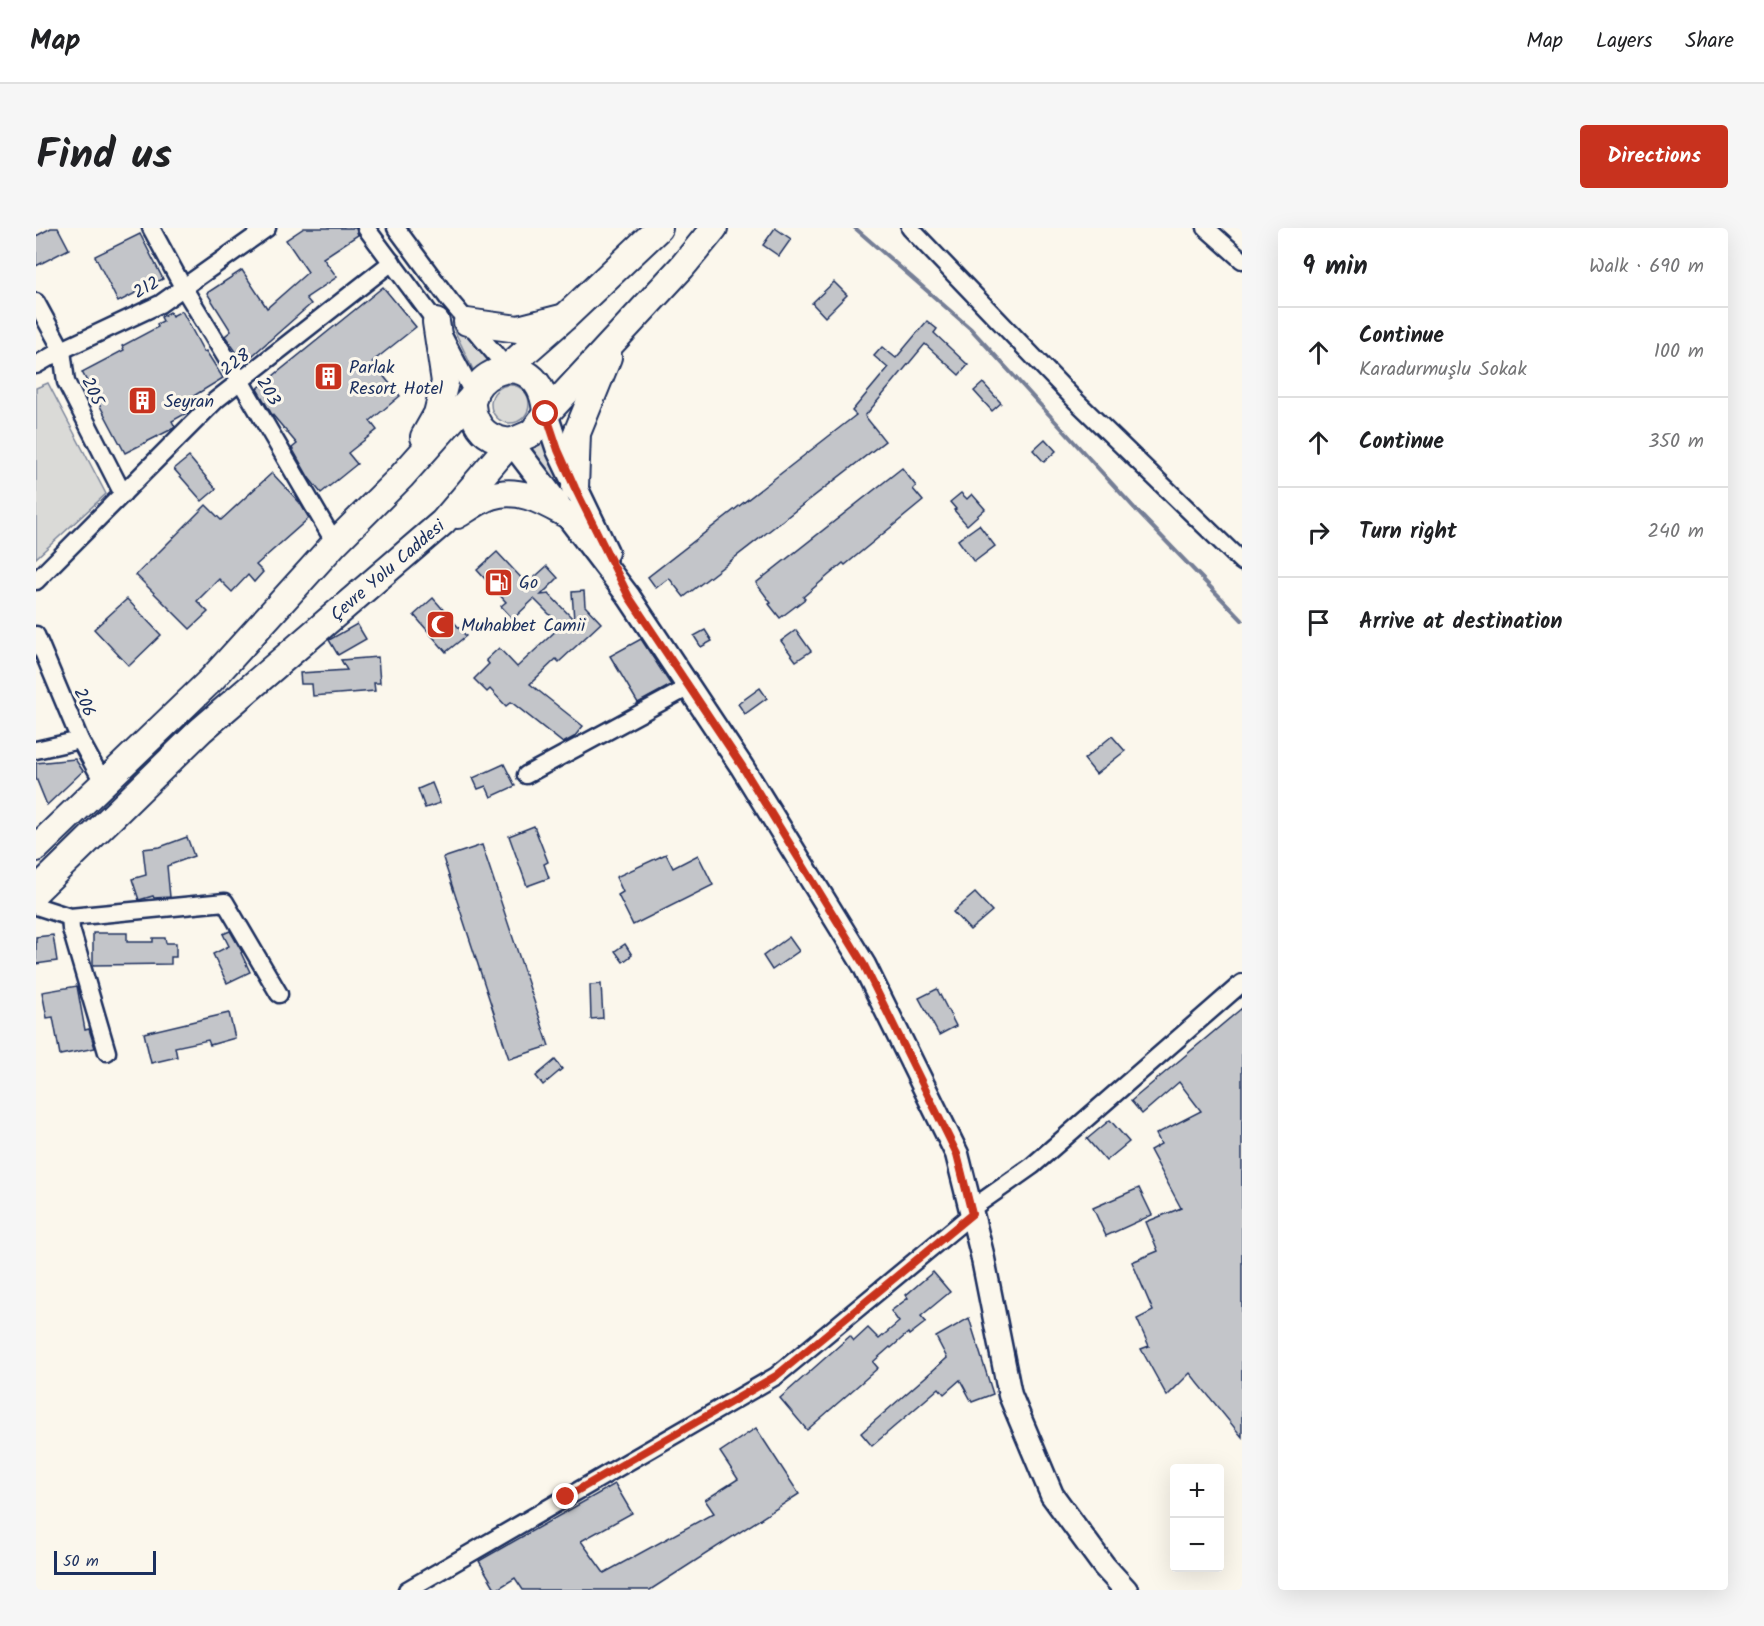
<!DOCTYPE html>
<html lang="en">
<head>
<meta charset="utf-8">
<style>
  :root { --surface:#fff; --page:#f6f6f6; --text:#202124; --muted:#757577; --line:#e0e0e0; --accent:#c8321e }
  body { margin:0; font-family:Kalam,sans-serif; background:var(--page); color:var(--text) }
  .controls { position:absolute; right:18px; bottom:18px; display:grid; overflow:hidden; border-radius:6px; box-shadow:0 6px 24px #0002 }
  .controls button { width:54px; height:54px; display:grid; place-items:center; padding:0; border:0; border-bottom:2px solid var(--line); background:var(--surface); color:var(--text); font:30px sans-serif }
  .scale { position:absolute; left:18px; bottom:15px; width:102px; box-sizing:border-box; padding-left:6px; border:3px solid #1b2f5e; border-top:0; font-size:16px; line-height:21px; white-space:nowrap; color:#1b2f5e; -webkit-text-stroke:4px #fbf7ec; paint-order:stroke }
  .stop { position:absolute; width:18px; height:18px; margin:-14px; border:4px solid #c8321e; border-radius:50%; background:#fff }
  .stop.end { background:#c8321e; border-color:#fff; box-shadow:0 2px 6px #0008 }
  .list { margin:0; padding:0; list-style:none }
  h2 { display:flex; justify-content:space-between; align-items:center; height:78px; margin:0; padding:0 24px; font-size:26px }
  h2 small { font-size:20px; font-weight:400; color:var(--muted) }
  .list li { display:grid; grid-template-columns:39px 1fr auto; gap:18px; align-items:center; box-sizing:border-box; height:90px; padding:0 24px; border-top:2px solid var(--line) }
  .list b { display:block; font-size:22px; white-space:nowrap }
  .list p { margin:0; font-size:20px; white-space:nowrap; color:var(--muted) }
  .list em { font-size:20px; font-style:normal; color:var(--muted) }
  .icon { flex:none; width:33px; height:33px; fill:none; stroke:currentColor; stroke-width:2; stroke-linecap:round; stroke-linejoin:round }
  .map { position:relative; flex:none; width:1206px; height:1362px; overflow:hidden; border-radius:6px }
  header { display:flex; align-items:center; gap:36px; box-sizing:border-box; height:84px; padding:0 30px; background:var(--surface); border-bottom:2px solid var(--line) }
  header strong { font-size:28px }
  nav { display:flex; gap:33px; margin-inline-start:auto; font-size:21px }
  .intro { display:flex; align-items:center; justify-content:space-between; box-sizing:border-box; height:144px; padding:0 36px }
  h1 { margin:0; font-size:42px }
  .button { padding:15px 27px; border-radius:6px; background:var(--accent); color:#fff; font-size:21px; font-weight:700 }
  main { display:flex; gap:36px; padding:0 36px }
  aside { flex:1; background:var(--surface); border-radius:6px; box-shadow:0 6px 24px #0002 }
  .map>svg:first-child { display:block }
</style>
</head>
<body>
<header>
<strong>Map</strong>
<nav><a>Map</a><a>Layers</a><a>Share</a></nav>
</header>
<div class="intro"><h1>Find us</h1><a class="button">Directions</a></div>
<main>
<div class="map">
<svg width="1206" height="1362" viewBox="0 0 1206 1362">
  <rect width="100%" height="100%" fill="#fbf7ec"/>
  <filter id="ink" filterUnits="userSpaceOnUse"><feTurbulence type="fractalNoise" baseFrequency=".0167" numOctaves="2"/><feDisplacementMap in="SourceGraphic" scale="12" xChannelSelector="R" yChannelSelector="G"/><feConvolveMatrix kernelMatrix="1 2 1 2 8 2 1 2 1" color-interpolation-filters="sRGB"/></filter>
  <g filter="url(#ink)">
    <g fill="#dadad7" stroke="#7a849a" stroke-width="1.5">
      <polygon points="413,85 460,136 442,152 411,87"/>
      <polygon points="12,155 70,266 0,330 0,160"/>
      <circle cx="474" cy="176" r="19"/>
      <polygon points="509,202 531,259 525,265 488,220"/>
    </g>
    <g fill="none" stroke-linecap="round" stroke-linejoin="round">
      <polyline stroke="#747e96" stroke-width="4" points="819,0 935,101 1102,284 1206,392"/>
    </g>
    <g fill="#c3c5c9" stroke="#1b2f5e" stroke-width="1.5">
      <polygon points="15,0 22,0 33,21 0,38 0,8"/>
      <polygon points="268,0 320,0 322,7 287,30 301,49 270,70 275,76 208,135 189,108 195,103 171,65 206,42 231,80 272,44 250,12"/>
      <polygon points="739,0 755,11 743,28 727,17"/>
      <polygon points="104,6 127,51 82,74 59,28"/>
      <polygon points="798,54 811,67 789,89 776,75"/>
      <polygon points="347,59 380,99 336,134 364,168 334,193 341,202 312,225 321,236 285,265 273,250 256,220 261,216 235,185 221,161"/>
      <polygon points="146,83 168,124 170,123 187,150 151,172 156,182 136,193 139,199 136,201 89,225 46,144 88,122 86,118 122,99 121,96 127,93 125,89 134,84 136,88"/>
      <polygon points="891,93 901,101 898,105 932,137 923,147 889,116 829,188 849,213 648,369 633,350 620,360 612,349 820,187 816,183 852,140 838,128 846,119 860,130"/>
      <polygon points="947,155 965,175 956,183 938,163"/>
      <polygon points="1009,211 1020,223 1008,234 997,222"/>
      <polygon points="153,229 180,261 166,273 138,241"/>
      <polygon points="866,240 880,258 877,261 887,273 809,337 807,335 767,369 769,371 744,390 733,376 735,375 720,355"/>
      <polygon points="236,245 264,275 273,290 220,337 227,344 218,354 212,347 196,364 183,351 161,373 172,384 154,401 100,347 170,277 185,292"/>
      <polygon points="925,265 931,271 936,266 949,281 931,297 918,282 920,281 914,274"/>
      <polygon points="943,297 959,318 938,334 922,312"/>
      <polygon points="461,324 491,356 511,338 522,350 505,367 513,366 538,392 536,364 548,363 549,378 565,395 523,434 520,431 494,456 547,498 538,509 527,515 475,474 470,478 454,461 451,464 438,451 453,436 450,432 463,420 481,439 525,398 498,371 477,391 465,378 470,374 441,342"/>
      <polygon points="397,370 430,408 410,424 378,387"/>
      <polygon points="91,371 125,407 93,438 58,401"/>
      <polygon points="321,396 330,411 302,427 293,412"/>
      <polygon points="669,402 676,413 665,419 658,408"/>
      <polygon points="760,402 775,423 760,433 745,413"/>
      <polygon points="605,411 635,457 602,475 574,428"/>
      <polygon points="342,429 344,455 338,455 339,463 277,468 276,456 265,456 264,445 311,442 305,432"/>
      <polygon points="724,460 731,470 709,486 702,476"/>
      <polygon points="1076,508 1089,523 1060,546 1048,531"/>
      <polygon points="39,531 47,543 11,577 0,550 0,535"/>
      <polygon points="468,536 479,558 455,569 450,558 442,561 437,550"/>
      <polygon points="396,555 404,575 389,580 382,561"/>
      <polygon points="498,598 512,634 508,636 513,650 491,658 473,608"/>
      <polygon points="151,609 158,628 131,638 134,669 118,670 117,668 103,672 96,651 110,647 107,621 124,619"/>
      <polygon points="446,617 513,818 473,831 407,630"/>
      <polygon points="630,626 637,640 662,627 677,657 597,697 582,667 587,664 580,649"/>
      <polygon points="939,665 956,683 934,702 917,684"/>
      <polygon points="194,703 206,724 205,725 214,744 191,755 177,726 193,718 187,706"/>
      <polygon points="57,705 91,705 91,714 117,714 117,710 129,710 130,715 140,715 140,729 135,729 135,736 57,737"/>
      <polygon points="17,707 21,733 0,736 0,709"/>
      <polygon points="753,709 763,723 736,742 727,728"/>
      <polygon points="589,716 596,727 587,734 579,723"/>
      <polygon points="565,756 567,790 555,791 554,757"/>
      <polygon points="41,758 49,802 53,801 59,820 24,827 17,789 11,790 6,764"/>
      <polygon points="901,761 920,798 903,807 883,770"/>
      <polygon points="1206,780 1206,1209 1154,1145 1131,1168 1105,1121 1113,1118 1101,1091 1117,1083 1096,1034 1122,1023 1110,994 1145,980 1114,922 1125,916 1120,906 1165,883 1143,854 1106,886 1095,873"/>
      <polygon points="193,785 199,810 174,817 172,812 139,819 141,829 115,835 108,805"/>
      <polygon points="519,832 526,841 507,857 500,848"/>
      <polygon points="1074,892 1093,914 1070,933 1051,911"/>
      <polygon points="1103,960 1116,987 1070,1008 1057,980"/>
      <polygon points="897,1044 914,1064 885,1088 890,1094 873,1107 872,1105 855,1120 854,1119 837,1134 842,1140 771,1202 744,1170 814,1108 818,1113 832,1100 843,1111 863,1094 855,1083 872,1070 870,1067"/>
      <polygon points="933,1090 957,1166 936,1174 924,1152 908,1166 903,1160 836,1218 825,1205 911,1130 900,1109"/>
      <polygon points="720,1200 763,1266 614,1362 487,1362 479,1350 460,1362 443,1333 579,1256 596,1285 545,1313 568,1345 678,1285 669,1272 702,1251 684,1224"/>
    </g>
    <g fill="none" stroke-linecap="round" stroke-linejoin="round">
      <defs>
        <g id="minor">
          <polyline points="115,0 147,59 205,154 299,315"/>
          <polyline points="330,0 400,94 438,167"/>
          <polyline points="360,0 414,73 471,140"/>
          <polyline points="874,0 1040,173 1206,334"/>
          <polyline points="1170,0 1206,32"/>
          <polyline points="0,74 26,122 30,154 87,266"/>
          <polyline points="0,137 26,122 124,76 231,0"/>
          <polyline points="0,353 180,172 356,34"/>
          <polyline points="0,407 44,512 67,554"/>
          <polyline points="0,522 44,512"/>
          <polyline points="490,547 653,459"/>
          <polyline points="0,678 34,689 189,674 243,766"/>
          <polyline points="34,689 35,701 71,824"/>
          <polyline points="935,981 996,938 1206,755"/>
          <polyline points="371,1362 740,1148 936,986"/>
        </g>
        <g id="major">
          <polyline points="510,186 522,222 571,324"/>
          <polyline points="475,214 593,369 706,539 828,737 921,926 946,1026 974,1167 1016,1267 1068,1338 1090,1362"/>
        </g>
        <g id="highway">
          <polyline points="431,94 482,101 525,90"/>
          <polyline points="471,140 528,90 623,0"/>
          <polyline points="388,209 401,186 409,154 400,94"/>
          <path d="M475 214C460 212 448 208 441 194 414 146 506 109 510 186"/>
          <polyline points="539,260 541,205 572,129"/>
          <path d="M421 287C431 281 443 272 455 268 482 259 506 273 528 285"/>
          <polyline points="0,620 175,452 299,315 365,249 438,167"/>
          <path id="s1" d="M0 663 165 502 407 294 475 214 496 205 510 186 646 39 678 0"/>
        </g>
      </defs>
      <use href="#minor" stroke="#1b2f5e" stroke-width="21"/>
      <use href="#major" stroke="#1b2f5e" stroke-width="27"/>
      <use href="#highway" stroke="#1b2f5e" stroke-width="30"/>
      <use href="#minor" stroke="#fbf7ec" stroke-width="16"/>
      <use href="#major" stroke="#fbf7ec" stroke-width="22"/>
      <use href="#highway" stroke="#fbf7ec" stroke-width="26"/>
    </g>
  </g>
  <g fill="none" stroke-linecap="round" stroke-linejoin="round" filter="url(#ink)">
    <polyline stroke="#c8321e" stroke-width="8" points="510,186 522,222 539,260 593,369 706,538 828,737 921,926 936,986 740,1148 530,1269"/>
  </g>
  <defs>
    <symbol id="building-square" viewBox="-11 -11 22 22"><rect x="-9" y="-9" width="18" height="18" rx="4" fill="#c8321e" stroke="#fbf7ec"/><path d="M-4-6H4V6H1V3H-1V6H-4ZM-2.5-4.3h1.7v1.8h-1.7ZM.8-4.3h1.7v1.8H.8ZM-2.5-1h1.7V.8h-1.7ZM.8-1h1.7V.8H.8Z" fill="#fff"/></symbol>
    <symbol id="fuel-square" viewBox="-11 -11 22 22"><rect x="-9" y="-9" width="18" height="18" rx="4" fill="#c8321e" stroke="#fbf7ec"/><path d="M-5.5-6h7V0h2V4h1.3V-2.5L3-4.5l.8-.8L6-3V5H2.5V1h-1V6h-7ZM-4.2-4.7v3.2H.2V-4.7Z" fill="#fff"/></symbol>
    <symbol id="mosque-square" viewBox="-11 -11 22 22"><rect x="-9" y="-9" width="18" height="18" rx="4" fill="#c8321e" stroke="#fbf7ec"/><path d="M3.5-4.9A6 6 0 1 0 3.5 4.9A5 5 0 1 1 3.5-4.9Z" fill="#fff"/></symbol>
  </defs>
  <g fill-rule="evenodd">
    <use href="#building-square" x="276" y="132" width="33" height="33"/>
    <use href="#building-square" x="90" y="156" width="33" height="33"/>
    <use href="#fuel-square" x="446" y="338" width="33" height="33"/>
    <use href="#mosque-square" x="388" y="380" width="33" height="33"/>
  </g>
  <g text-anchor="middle" stroke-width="6" stroke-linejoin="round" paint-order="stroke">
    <g font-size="18" fill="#1b2f5e" stroke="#fbf7ec">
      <text transform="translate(110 59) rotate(-29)" y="6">212</text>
      <text transform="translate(199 134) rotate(-37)" y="6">228</text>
      <text transform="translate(57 163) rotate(65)" y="6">205</text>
      <text transform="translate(233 163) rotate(60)" y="6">203</text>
      <text dy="6" stroke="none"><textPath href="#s1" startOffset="476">Çevre Yolu Caddesi</textPath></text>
      <text transform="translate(49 474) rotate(67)" y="6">206</text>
    </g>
    <g font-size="18" fill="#1b2f5e" stroke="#fbf7ec" text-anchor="start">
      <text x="313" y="145">Parlak<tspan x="313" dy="21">Resort Hotel</tspan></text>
      <text x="128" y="179">Seyran</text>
      <text x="483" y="360">Go</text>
      <text x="425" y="403">Muhabbet Camii</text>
    </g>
  </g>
</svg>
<div class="controls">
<button>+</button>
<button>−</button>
</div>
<div class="scale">50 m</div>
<div class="stop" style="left:510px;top:186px"></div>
<div class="stop end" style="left:530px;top:1269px"></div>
</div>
<aside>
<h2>9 min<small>Walk · 690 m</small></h2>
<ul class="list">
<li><svg class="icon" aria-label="ahead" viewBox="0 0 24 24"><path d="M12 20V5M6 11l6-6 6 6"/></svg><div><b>Continue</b><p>Karadurmuşlu Sokak</p></div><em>100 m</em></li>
<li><svg class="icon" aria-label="ahead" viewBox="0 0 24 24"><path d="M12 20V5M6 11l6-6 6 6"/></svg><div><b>Continue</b></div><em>350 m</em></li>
<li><svg class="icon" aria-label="right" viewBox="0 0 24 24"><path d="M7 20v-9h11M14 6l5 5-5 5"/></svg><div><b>Turn right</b></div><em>240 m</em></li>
<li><svg class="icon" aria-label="arrive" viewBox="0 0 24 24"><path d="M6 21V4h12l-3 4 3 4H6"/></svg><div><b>Arrive at destination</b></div></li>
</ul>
</aside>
</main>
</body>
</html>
